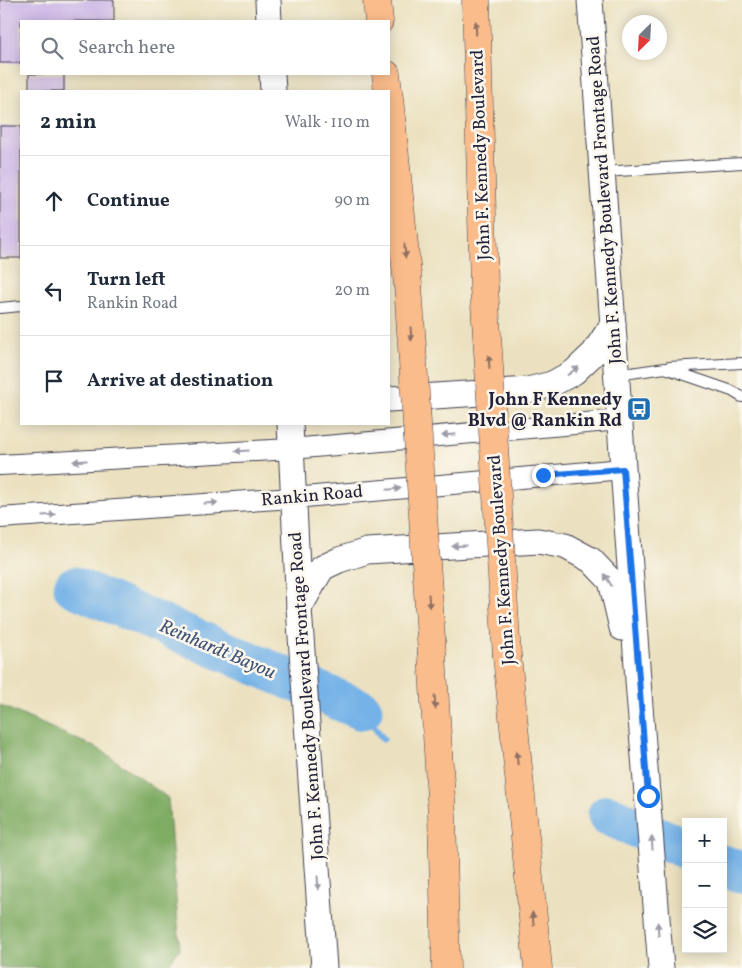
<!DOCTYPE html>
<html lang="en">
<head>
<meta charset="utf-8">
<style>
  :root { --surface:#fff; --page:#f2f2f3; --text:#1f2937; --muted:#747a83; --line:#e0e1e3 }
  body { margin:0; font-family:Vollkorn,serif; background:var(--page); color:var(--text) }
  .controls { position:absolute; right:15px; bottom:15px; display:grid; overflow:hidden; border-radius:0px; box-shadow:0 2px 12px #0003 }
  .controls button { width:45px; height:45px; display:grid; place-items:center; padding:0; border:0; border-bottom:1px solid var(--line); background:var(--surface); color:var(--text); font:25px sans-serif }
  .compass { position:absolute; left:622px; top:15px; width:45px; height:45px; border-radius:50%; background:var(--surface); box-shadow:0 2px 12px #0003; rotate:204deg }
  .stop { position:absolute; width:15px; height:15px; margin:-11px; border:4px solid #1a73e8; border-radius:50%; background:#fff }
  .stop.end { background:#1a73e8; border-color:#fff; box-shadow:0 1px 5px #0008 }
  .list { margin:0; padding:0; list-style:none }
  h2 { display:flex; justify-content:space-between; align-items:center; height:65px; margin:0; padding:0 20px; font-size:21px }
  h2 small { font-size:16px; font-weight:400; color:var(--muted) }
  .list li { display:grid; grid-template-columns:32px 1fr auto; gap:15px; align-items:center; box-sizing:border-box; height:90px; padding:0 20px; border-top:1px solid var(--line) }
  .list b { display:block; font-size:19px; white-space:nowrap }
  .list p { margin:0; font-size:16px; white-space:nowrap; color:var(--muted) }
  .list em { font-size:16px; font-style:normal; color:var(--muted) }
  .icon { flex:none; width:28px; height:28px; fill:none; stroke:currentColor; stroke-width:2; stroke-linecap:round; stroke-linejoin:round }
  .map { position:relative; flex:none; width:742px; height:968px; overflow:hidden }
  .search { position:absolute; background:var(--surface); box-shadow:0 2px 12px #0003; left:20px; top:20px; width:370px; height:55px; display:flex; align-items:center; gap:12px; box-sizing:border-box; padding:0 18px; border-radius:0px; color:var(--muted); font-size:19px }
  .panel { position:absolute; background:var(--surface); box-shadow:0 2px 12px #0003; left:20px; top:90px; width:370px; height:335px; border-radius:0px }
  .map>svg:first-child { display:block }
</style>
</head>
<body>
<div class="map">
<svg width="742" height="968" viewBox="0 0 742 968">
  <rect width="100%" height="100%" fill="#fbf7ec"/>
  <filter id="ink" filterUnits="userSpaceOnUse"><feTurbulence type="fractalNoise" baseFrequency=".02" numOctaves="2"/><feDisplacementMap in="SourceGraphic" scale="10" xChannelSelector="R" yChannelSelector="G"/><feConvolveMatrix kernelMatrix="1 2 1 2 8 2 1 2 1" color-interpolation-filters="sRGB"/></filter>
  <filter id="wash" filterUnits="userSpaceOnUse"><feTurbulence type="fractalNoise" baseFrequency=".0096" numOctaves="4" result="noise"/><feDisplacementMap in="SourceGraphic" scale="20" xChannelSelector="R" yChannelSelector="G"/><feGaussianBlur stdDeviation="1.12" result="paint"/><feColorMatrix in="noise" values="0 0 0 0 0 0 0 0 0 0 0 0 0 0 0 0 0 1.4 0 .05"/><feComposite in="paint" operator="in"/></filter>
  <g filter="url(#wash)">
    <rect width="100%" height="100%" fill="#ebe1c0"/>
    <polygon fill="#7fac64" stroke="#506750" points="0,705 101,750 168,798 180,949 166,968 0,968"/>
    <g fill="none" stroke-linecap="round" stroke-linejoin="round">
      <polyline stroke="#75b2e7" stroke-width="7" points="362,710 383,739"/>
      <g stroke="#75b2e7" stroke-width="41">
        <polyline points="74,587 362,710"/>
        <polyline points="608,815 686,849"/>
        <polyline points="723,865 742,873"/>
      </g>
    </g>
    <g id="blocks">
      <g fill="#cbb4e7">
        <polygon points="0,0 114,0 114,21 21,21 21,63 0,63"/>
        <rect x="29" y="74" width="35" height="17"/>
        <rect x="0" y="126" width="21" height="132"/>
      </g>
    </g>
  </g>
  <g filter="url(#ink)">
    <use href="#blocks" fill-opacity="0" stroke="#403f4f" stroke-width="1"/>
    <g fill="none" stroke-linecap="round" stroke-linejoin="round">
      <defs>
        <g id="service">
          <polyline points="603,172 742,163"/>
          <polyline points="0,308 21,306"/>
          <polyline points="669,367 742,363"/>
          <polyline points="617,375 665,368 732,391 742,397"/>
        </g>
        <g id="minor">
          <polyline points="0,465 291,449 620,420"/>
          <polyline points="0,518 293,498 623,469"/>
        </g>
        <g id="tertiary">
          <polyline points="268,0 269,21"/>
          <polyline points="590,0 639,694 661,968"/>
          <polyline points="272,74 273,91"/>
          <polyline points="389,399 528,390 552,384 574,372 594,353 613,324"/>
          <polyline points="290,424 299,608 324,968"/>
          <polyline points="299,608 322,568 339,560 367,551 538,541 565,546 591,560 611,581 622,628"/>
        </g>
        <g id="trunk">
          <polyline points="377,0 379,21"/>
          <polyline points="476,0 484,287"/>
          <polyline points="386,74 388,91"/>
          <polyline points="389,98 408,285"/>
          <polyline points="432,654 442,815 446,968"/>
          <polyline points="507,656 538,968"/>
        </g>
      </defs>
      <use href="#service" stroke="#403f4f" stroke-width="12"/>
      <use href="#minor" stroke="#403f4f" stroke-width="22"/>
      <use href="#tertiary" stroke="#403f4f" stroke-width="27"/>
      <use href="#trunk" stroke="#403f4f" stroke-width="29"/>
      <use href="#service" stroke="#fff" stroke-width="10"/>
      <use href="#minor" stroke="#fff" stroke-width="20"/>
      <use href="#tertiary" stroke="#fff" stroke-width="25"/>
      <use href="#trunk" stroke="#fabc8b" stroke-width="28"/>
      <defs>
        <g id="trunk-bridge">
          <polyline points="408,285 432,654"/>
          <polyline points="484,287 507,656"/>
        </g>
      </defs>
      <use href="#trunk-bridge" stroke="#403f4f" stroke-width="29" stroke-linecap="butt"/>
      <use href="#trunk-bridge" stroke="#fabc8b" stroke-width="28"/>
    </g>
    <defs><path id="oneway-solid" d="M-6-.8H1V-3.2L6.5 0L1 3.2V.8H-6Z" transform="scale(1.25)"/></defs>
    <g fill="#8e6f63">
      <use href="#oneway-solid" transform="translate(476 28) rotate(-92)"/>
      <use href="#oneway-solid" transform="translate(405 251) rotate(84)"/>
      <use href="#oneway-solid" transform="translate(411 334) rotate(86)"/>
      <use href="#oneway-solid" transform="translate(489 362) rotate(-94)"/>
      <use href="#oneway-solid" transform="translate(429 601) rotate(86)"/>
      <use href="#oneway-solid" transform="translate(435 702) rotate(87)"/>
      <use href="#oneway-solid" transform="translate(517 758) rotate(-96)"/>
      <use href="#oneway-solid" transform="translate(533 919) rotate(-96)"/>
    </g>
    <g fill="#9c9ca7">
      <use href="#oneway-solid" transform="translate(573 371) rotate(-36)"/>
      <use href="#oneway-solid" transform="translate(449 435) rotate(175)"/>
      <use href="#oneway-solid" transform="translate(242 451) rotate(177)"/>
      <use href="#oneway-solid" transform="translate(80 461) rotate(177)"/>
      <use href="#oneway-solid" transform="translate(394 489) rotate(-5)"/>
      <use href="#oneway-solid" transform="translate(211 503) rotate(-4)"/>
      <use href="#oneway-solid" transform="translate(49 515) rotate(-4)"/>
      <use href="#oneway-solid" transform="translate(459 546) rotate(177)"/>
      <use href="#oneway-solid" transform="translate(608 580) rotate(-122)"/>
      <use href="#oneway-solid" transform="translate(652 843) rotate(-95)"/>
      <use href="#oneway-solid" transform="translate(318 883) rotate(86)"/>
      <use href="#oneway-solid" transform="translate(658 929) rotate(-94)"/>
    </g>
  </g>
  <g fill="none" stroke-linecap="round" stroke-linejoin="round" filter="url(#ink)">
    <polyline stroke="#1a73e8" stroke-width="6" points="543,475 623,469 648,796"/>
  </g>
  <defs>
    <symbol id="bus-square" viewBox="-11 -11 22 22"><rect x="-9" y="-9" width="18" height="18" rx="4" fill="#1f6fb2" stroke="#fbf7ec"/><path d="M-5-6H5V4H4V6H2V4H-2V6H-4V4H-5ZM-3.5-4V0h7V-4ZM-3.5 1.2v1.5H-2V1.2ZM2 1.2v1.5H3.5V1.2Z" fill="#fff"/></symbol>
  </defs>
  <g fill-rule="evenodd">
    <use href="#bus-square" x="625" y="395" width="28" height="28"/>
  </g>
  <g text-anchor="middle" stroke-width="5" stroke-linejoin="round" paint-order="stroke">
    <g font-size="18" fill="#22223b" stroke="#fbf7ec">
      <text transform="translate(480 155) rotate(-92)" y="6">John F. Kennedy Boulevard</text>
      <text transform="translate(604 200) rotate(-94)" y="6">John F. Kennedy Boulevard Frontage Road</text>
      <text transform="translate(312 495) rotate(-5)" y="6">Rankin Road</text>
      <text transform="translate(501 560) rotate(-94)" y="6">John F. Kennedy Boulevard</text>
      <text transform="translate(306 696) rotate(-94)" y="6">John F. Kennedy Boulevard Frontage Road</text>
    </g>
    <g font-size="18" font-weight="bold" fill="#22223b" stroke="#fbf7ec" text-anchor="end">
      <text x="622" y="405">John F Kennedy<tspan x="622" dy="21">Blvd @ Rankin Rd</tspan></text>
    </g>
    <g font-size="19" font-style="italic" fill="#3f5477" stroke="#fbf7ec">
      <text transform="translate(218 648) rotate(23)" y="7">Reinhardt Bayou</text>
    </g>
  </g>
</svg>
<div class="controls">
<button>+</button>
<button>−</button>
<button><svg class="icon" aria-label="layers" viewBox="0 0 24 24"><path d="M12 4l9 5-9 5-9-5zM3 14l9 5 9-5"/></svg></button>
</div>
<svg class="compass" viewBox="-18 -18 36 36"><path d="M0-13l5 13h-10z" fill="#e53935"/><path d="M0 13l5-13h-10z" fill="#747a83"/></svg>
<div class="stop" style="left:648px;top:796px"></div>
<div class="stop end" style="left:543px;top:475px"></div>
<div class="search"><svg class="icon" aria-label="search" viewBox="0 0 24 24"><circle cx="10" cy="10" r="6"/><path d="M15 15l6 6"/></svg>Search here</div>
<section class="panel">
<h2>2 min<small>Walk · 110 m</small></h2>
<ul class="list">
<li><svg class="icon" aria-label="ahead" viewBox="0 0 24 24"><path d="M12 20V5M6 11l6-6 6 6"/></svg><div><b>Continue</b></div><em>90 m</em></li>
<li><svg class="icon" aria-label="left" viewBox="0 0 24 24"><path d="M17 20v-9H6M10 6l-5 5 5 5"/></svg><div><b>Turn left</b><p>Rankin Road</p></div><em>20 m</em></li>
<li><svg class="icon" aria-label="arrive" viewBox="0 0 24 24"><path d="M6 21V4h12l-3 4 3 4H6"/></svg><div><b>Arrive at destination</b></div></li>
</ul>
</section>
</div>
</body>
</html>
